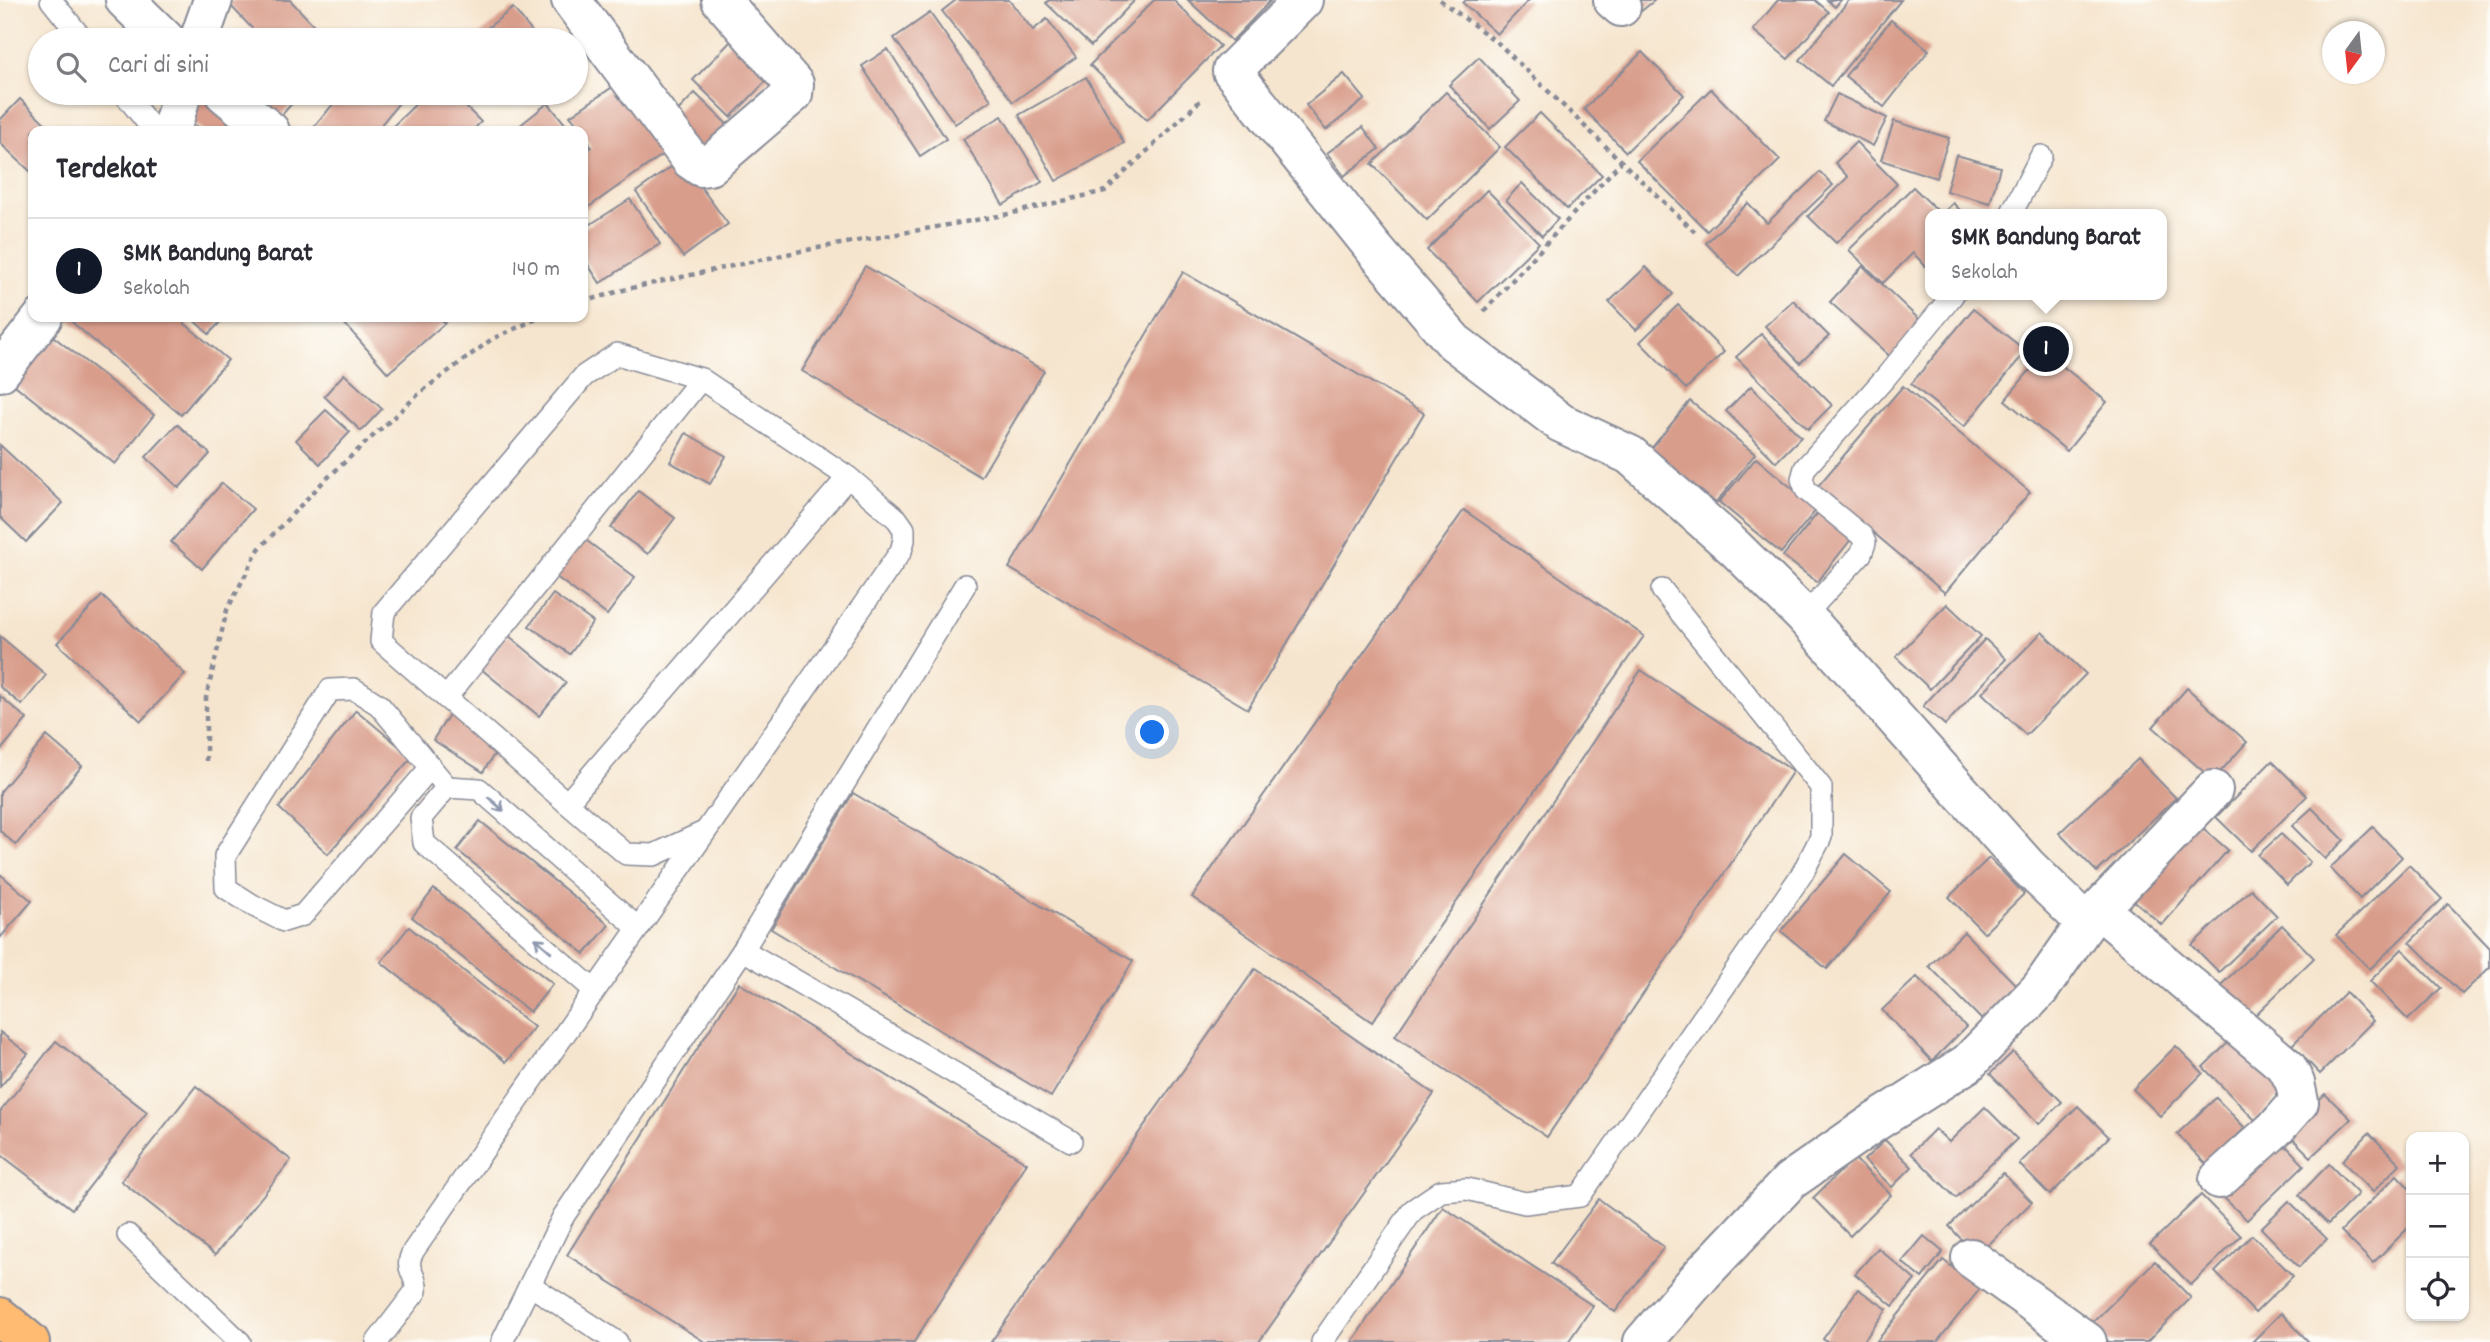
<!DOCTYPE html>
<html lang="id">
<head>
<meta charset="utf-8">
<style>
  :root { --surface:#fff; --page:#f7f7f7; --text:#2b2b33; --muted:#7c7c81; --line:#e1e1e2; --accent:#111827 }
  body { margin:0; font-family:Dekko,sans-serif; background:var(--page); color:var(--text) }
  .controls { position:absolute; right:21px; bottom:21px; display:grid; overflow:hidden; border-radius:14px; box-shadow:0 2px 5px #0004 }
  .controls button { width:63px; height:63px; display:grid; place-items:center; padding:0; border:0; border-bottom:2px solid var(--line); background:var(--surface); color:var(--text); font:35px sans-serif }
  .compass { position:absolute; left:2322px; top:21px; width:63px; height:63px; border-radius:50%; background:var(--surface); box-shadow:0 2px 5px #0004; rotate:195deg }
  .you { position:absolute; left:1153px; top:733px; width:24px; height:24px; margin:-18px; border:5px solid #fff; border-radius:50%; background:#1a73e8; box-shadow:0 0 0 10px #1a73e833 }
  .badge { display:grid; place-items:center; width:46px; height:46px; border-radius:50%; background:var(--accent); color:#fff; font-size:23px; font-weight:700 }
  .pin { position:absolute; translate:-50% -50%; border:4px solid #fff; box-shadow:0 2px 7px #0006 }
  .popup { position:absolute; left:1925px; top:209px; width:242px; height:91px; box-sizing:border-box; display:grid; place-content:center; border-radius:14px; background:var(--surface); filter:drop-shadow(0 2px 5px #0005); font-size:23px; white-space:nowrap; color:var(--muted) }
  .popup b { font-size:26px; color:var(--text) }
  .popup::after { content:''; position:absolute; left:50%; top:100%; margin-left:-14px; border:14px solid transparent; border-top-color:var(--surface) }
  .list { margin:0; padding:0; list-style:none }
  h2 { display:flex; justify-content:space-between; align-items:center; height:91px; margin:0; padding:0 28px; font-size:30px }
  h2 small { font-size:23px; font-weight:400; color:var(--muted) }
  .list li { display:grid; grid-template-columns:46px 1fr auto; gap:21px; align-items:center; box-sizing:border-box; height:105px; padding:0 28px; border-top:2px solid var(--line) }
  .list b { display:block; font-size:26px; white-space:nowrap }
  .list p { margin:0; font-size:23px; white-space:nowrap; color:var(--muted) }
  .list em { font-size:23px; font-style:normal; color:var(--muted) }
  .icon { flex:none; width:38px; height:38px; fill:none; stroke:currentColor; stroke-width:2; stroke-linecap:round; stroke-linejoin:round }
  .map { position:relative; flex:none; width:2490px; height:1342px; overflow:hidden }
  .search { position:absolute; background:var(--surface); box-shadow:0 2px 5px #0004; left:28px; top:28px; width:560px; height:77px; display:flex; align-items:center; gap:18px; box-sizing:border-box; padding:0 24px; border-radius:38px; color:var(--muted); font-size:26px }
  .panel { position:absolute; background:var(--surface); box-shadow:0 2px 5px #0004; left:28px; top:126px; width:560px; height:196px; border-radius:14px }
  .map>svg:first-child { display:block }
</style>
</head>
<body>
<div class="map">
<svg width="2490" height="1342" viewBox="0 0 2490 1342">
  <rect width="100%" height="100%" fill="#fdfcf7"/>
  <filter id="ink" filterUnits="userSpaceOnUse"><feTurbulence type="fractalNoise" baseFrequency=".0143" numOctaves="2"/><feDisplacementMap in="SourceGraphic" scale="14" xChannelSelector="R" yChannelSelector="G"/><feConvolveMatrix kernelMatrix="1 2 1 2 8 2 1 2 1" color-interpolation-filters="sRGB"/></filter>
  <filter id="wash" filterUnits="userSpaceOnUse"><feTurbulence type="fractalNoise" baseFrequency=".00686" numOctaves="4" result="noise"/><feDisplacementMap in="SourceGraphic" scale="28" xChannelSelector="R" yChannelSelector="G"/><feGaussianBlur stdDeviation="1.57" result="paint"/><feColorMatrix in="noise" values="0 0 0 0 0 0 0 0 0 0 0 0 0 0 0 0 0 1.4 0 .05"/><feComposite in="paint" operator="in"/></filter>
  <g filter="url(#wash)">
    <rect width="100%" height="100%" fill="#f6e5ce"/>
    <g id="blocks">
      <g fill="#d99d8b">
        <polygon points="232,0 290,0 328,40 263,40 228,3"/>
        <polygon points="956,0 1009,0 1033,30 1047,19 1076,57 1013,102 942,11"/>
        <polygon points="1049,0 1135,0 1091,46 1046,3"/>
        <polygon points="1154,0 1173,0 1220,46 1147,120 1090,65"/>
        <polygon points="1188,0 1271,0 1232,41"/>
        <polygon points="1466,0 1529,0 1497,34 1463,3"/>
        <polygon points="1625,0 1655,0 1639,13"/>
        <polygon points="1778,0 1815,0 1829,12 1788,59 1753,30"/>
        <polygon points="1827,0 1841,0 1835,7"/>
        <polygon points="1849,0 1901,0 1831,86 1800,60"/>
        <polygon points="513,8 533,33 524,40 472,40"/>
        <polygon points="930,13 991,100 955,124 894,38"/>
        <polygon points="1891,20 1929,50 1884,107 1845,76"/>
        <polygon points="390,32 402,40 383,40"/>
        <polygon points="740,32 778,69 731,117 693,80"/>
        <polygon points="888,49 946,139 920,156 862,66"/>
        <polygon points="1642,52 1684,95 1626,152 1584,109"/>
        <polygon points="1479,57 1520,101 1490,129 1449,85"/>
        <polygon points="1344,74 1365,99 1326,130 1306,105"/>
        <polygon points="1086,77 1124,143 1056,181 1019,115"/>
        <polygon points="617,84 665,153 583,211 583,153 591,147 583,131 570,116"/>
        <polygon points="1711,89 1780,160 1707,231 1637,161"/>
        <polygon points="1446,92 1500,147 1427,220 1372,164"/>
        <polygon points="208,93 265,131 204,131 187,119"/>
        <polygon points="237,93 301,93 274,124"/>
        <polygon points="342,93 407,93 376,131 311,131"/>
        <polygon points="427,93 452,93 481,122 472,131 388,131"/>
        <polygon points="695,93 732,129 703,159 666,123"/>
        <polygon points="1837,94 1887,118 1873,146 1824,121"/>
        <polygon points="20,99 53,131 33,131 33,174 0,143 0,120"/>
        <polygon points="548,103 571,131 513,131"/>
        <polygon points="1540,113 1602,175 1567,209 1505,147"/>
        <polygon points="1002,116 1042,182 1003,205 963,139"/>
        <polygon points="1894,121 1949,138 1936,178 1881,160"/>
        <polygon points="1363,127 1379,149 1344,176 1327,153"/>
        <polygon points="1856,142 1897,184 1836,243 1808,216 1848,177 1835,163"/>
        <polygon points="1956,155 2000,167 1990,203 1946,191"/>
        <polygon points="681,160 728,224 683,257 636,192"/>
        <polygon points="1820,172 1833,185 1738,276 1706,243 1748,203 1767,223"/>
        <polygon points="1522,183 1558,219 1542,236 1506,200"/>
        <polygon points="1913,187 1941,214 1930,214 1930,271 1913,253 1883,283 1849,250"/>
        <polygon points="1487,190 1539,243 1478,302 1427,250"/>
        <polygon points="630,199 660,244 600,283 583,257 583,229"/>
        <polygon points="1953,203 1964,214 1942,214"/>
        <polygon points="865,266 1044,371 981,477 802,371"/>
        <polygon points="1863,266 1926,326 1894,360 1830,302"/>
        <polygon points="1646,267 1673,294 1636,330 1609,302"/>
        <polygon points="1183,272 1424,413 1248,709 1009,568"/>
        <polygon points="1793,300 1829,336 1800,363 1765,326"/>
        <polygon points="1678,305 1724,352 1686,389 1640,342"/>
        <polygon points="1973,309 2026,351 1964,427 1911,384"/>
        <polygon points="66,317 177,317 228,360 181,415"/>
        <polygon points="190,317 225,317 209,334"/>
        <polygon points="350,317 439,317 445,323 388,373 343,322"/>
        <polygon points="50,334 154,415 115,464 11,382"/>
        <polygon points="1761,334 1832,405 1808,429 1736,357"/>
        <polygon points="2045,352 2107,402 2067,451 2005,400"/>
        <polygon points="344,374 382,409 361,431 324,396"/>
        <polygon points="1751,386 1801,437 1776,462 1726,411"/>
        <polygon points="1903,386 2030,492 1945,593 1818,486"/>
        <polygon points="1690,401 1755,454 1716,503 1650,450"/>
        <polygon points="326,410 350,432 320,464 296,440"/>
        <polygon points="177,424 210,454 179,488 146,457"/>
        <polygon points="686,433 726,456 710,484 670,462"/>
        <polygon points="0,445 63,503 26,542 0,517"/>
        <polygon points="1756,458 1817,509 1781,553 1719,502"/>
        <polygon points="222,483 253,509 202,569 171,542"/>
        <polygon points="638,491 675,518 648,554 611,528"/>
        <polygon points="1464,510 1644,636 1372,1022 1192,897"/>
        <polygon points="1820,510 1853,537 1817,582 1783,556"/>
        <polygon points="583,538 635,577 607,615 555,576"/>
        <polygon points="553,594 593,622 570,654 529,626"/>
        <polygon points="102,596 185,674 141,721 57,643"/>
        <polygon points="1947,604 1981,636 1930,689 1896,657"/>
        <polygon points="2042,632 2086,674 2026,735 1982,693"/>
        <polygon points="508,635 566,683 539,716 480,668"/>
        <polygon points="0,636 46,675 22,705 0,687"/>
        <polygon points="1985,639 2006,659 1945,725 1923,706"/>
        <polygon points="1641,670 1793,771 1547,1137 1395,1036"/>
        <polygon points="2187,688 2247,742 2213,780 2153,727"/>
        <polygon points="0,696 27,719 0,751"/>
        <polygon points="356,710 412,757 328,854 279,808"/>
        <polygon points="450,713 500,745 483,772 433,740"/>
        <polygon points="47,736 82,766 16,845 0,831 0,792"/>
        <polygon points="2138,759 2176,798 2097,872 2059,833"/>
        <polygon points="2272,761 2307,796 2251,851 2216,817"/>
        <polygon points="853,793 1133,961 1051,1097 771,929"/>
        <polygon points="2312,808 2344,840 2325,859 2292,826"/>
        <polygon points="480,821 609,925 585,954 457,850"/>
        <polygon points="2195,821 2228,850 2162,925 2130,897"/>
        <polygon points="2373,827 2402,857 2360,899 2330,868"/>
        <polygon points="2281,834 2310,862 2287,885 2258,855"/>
        <polygon points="1846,854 1891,892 1827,969 1781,931"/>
        <polygon points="1989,858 2024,894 1984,933 1949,897"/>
        <polygon points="2409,865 2442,899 2370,969 2336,935"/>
        <polygon points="0,874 32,901 0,938"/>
        <polygon points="434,889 553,984 530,1012 412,917"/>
        <polygon points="2251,889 2277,916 2219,972 2192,945"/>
        <polygon points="2448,904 2490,948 2490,967 2462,994 2410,942"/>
        <polygon points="2282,925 2314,958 2252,1018 2220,986"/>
        <polygon points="409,927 534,1027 506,1062 381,962"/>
        <polygon points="1964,932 2019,988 1984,1022 1929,966"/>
        <polygon points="2402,949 2441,988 2408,1020 2370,981"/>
        <polygon points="1255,969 1434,1094 1259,1342 991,1342"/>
        <polygon points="1917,977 1966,1027 1932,1061 1882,1010"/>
        <polygon points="739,983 1027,1163 914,1342 705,1342 567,1255"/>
        <polygon points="2346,992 2373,1021 2320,1074 2292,1045"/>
        <polygon points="0,1032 28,1054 0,1087"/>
        <polygon points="2234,1037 2286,1090 2255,1120 2203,1067"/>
        <polygon points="56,1041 147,1112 72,1209 0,1154 0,1112"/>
        <polygon points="2176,1046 2203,1073 2160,1116 2133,1089"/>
        <polygon points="2013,1052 2062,1102 2039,1124 1990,1074"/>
        <polygon points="196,1086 291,1160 215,1255 121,1181"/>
        <polygon points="2325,1094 2351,1119 2311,1157 2286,1132"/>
        <polygon points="2216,1098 2245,1128 2207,1165 2177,1134"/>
        <polygon points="2078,1106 2109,1137 2050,1195 2019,1164"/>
        <polygon points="1985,1107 2017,1139 1956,1198 1911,1153 1935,1129 1949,1142"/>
        <polygon points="2369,1133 2400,1164 2373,1192 2342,1161"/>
        <polygon points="2276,1135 2304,1165 2247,1220 2218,1192"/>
        <polygon points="1885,1140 1912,1167 1892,1187 1864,1160"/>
        <polygon points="1854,1158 1891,1195 1850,1236 1813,1198"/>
        <polygon points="2329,1164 2358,1194 2328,1224 2299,1195"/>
        <polygon points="2003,1173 2032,1202 1977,1256 1949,1226"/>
        <polygon points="2397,1175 2411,1190 2411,1225 2373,1263 2341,1231"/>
        <polygon points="2201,1195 2241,1236 2191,1285 2150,1244"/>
        <polygon points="1599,1199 1664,1247 1615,1312 1551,1263"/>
        <polygon points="2289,1201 2327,1239 2299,1267 2261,1228"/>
        <polygon points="1443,1207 1593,1306 1568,1342 1352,1342"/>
        <polygon points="2252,1235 2293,1276 2255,1313 2215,1272"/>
        <polygon points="1924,1236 1943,1252 1922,1278 1902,1262"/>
        <polygon points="1878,1248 1915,1280 1893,1306 1855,1274"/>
        <polygon points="1943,1260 1980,1289 1937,1342 1876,1342"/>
        <polygon points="2155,1261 2191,1298 2147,1342 2109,1342 2091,1324"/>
        <polygon points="1858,1289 1887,1309 1863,1342 1827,1342 1823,1339"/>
        <polygon points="2281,1313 2309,1342 2252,1342"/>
      </g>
    </g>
  </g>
  <g filter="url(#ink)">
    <use href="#blocks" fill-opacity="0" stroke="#888a96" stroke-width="2"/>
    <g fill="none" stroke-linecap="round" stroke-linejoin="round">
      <defs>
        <g id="service">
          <polyline points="51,0 83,40"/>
          <polyline points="124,93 154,131"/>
          <polyline points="2011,214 2041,156"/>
          <polyline points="1804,616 1861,554 1865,543 1862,536 1806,490 1802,479 1805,468 1885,378 1953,295"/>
          <polyline points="446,698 701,379"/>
          <polyline points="431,767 303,915 284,921 254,906 226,888 225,856 330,690 354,689 379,705 447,787"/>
          <polyline points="567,803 626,854 654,855 702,833"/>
          <polyline points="743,950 1071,1141"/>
          <polyline points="594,990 424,843 421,818 447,787 479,789 638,928"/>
          <polyline points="128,1235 240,1342"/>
          <polyline points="530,1285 617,1342"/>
          <path d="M377 1342 416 1291C418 1273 402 1270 414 1250L901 551 904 540V529L897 519 848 477 701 379 617 354 584 376 384 612 381 641 567 803 848 477"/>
          <polyline points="502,1342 563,1217 743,950 965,585"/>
          <polyline points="1322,1342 1413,1210 1441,1191 1467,1189 1525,1203 1580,1196 1802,874 1821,837 1821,787 1662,590"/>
        </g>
        <g id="minor">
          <polyline points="125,0 166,40"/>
          <polyline points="571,0 691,160 701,167 709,166 793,94 794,84 721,0"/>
          <polyline points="1303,0 1232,71 1375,250 1454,342 1561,423 1630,455 1735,548 1804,616 2027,866 2086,923"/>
          <polyline points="1613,0 1621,7"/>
          <polyline points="199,40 213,0"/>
          <polyline points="224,93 270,131"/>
          <polyline points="171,131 182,93"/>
          <polyline points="0,372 43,317"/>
          <polyline points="2100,910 2287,1067 2295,1083 2299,1102 2278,1126 2219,1179"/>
          <polyline points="1971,1258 2087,1342"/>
          <polyline points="1643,1342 1703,1273 1790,1181 1875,1122 1968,1063 2040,989 2086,923 2213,790"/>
        </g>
        <polyline id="trunk" points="0,1317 30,1342"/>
      </defs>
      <use href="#service" stroke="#888a96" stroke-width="24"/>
      <use href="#minor" stroke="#888a96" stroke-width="42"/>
      <use href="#trunk" stroke="#888a96" stroke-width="42"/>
      <g stroke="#888a96" stroke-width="4.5" stroke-dasharray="5 5" stroke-linecap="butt">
        <polyline points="1440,0 1498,43 1697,234"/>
        <polyline points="583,302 627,289 801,251 1004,215 1105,191 1202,99"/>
        <polyline points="1484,311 1621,162"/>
        <polyline points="206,761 206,698 227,610 259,549 322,483 422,391 492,339 541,317"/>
      </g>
      <use href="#service" stroke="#fff" stroke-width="21"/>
      <use href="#minor" stroke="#fff" stroke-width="38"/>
      <use href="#trunk" stroke="#febb71" stroke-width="38"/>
    </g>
    <defs><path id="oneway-shaft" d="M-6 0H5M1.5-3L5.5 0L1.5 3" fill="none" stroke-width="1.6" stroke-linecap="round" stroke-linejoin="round" transform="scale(1.75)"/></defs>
    <g stroke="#8d97ae">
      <use href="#oneway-shaft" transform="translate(496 804) rotate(41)"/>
      <use href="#oneway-shaft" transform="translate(543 945) rotate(-139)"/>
    </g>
  </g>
</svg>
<div class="controls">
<button>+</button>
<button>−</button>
<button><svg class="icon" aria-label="locate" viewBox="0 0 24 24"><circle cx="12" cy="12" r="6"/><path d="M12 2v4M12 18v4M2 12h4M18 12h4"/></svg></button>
</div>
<svg class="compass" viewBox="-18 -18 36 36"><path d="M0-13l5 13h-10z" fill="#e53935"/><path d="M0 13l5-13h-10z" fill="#7c7c81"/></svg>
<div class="you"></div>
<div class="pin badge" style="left:2046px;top:349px">1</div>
<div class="popup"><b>SMK Bandung Barat</b>Sekolah</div>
<div class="search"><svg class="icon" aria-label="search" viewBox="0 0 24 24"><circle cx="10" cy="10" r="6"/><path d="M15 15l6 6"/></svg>Cari di sini</div>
<section class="panel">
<h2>Terdekat<small></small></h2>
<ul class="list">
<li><span class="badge">1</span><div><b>SMK Bandung Barat</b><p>Sekolah</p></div><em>140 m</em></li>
</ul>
</section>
</div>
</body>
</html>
